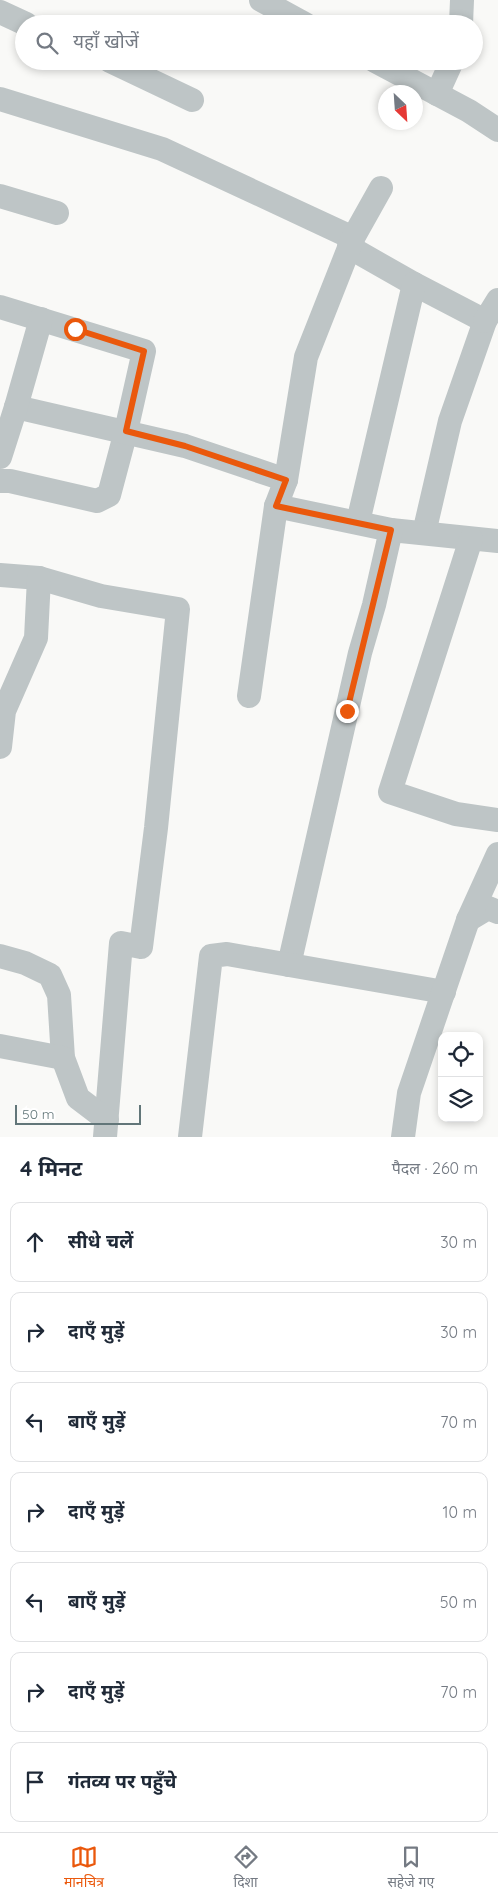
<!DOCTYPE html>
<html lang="hi">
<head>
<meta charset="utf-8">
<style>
  :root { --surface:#fff; --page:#f6f6f7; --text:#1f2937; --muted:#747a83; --line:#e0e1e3; --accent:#ea580c }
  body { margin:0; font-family:Quicksand,"Noto Sans Devanagari",sans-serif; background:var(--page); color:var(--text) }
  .controls { position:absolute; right:15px; bottom:15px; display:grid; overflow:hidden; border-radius:10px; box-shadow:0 2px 8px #0003 }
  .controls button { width:45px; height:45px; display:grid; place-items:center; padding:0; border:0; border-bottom:1px solid var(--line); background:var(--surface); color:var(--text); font:25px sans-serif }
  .compass { position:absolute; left:378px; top:85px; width:45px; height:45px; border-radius:50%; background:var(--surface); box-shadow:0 2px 8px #0003; rotate:155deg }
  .scale { position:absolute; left:15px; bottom:12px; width:126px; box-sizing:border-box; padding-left:5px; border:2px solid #627679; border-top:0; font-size:14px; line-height:18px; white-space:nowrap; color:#627679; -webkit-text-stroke:4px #fff; paint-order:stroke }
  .stop { position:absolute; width:15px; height:15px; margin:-11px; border:4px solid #ea580c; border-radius:50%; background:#fff }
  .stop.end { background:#ea580c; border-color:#fff; box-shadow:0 1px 5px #0008 }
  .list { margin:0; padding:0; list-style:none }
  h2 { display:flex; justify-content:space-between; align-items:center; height:65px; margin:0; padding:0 20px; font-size:21px }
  h2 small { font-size:16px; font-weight:400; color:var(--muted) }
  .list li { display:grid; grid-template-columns:32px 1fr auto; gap:15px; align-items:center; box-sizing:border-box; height:80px; margin:0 10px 10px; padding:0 10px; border:1px solid var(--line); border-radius:10px }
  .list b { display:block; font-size:19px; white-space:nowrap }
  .list em { font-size:16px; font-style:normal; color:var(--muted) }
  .icon { flex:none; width:28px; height:28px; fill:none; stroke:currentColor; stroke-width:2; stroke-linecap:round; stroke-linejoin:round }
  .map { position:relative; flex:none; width:498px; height:1137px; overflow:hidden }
  .search { position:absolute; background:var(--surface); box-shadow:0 2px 8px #0003; left:15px; right:15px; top:15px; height:55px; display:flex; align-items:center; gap:12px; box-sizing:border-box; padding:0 18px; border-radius:28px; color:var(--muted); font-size:19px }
  .sheet { height:695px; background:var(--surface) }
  nav { display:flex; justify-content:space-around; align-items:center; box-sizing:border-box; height:70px; border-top:1px solid var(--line); background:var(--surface); font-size:14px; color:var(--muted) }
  nav a { display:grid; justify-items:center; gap:2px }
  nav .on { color:var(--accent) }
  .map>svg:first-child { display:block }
</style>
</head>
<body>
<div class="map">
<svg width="498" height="1137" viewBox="0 0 498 1137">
  <rect width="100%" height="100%" fill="#f9f9f7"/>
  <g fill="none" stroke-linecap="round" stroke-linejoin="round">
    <g stroke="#bec5c6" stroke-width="24">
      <polyline points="261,0 305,24"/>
      <polyline points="0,12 26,24"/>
      <polyline points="461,24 462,0"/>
      <polyline points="110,61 192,100"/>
      <polyline points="375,61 469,111 498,130"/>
      <polyline points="437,94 452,61"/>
      <polyline points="0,99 162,149 353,238"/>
      <polyline points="0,196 57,213"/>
      <polyline points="349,247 414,284 485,321 450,421 424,533"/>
      <polyline points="0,307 144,351 126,431 109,495 97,501 10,481 0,481"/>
      <polyline points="485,321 498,300"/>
      <polyline points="16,407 185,446 286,480 276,506 391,530 498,541"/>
      <polyline points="0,457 16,407 41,319"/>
      <polyline points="286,480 306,357 353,238 381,188"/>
      <polyline points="358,522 414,284"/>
      <polyline points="471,539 390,792 456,814 498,820"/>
      <polyline points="0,575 39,578 101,596 178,609 156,828 141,947 121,943 105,1137"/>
      <polyline points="249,696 276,506"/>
      <polyline points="0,747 4,711 36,638 39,578"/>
      <polyline points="468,920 488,908 498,912"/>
      <polyline points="0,956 25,963 50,975 59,995 63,1058 78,1098 107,1120"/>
      <polyline points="289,965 360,653 374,605 391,530"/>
      <polyline points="0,1046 63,1058"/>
      <polyline points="190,1137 211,956 227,954 444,992"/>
      <polyline points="403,1137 409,1093 468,920 498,854"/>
    </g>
  </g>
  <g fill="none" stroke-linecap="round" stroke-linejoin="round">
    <polyline stroke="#ea580c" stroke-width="6" points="75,329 144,351 126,431 185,446 286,480 276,506 391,530 347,711"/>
  </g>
</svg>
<div class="controls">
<button><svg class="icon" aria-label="locate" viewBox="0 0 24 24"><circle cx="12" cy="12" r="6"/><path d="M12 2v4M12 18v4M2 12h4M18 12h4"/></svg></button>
<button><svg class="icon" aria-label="layers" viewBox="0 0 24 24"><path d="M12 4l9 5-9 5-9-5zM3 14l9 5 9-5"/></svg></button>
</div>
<svg class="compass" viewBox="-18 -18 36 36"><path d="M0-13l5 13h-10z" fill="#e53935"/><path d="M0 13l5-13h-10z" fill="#747a83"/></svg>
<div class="scale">50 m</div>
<div class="stop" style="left:75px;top:329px"></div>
<div class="stop end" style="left:347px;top:711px"></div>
<div class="search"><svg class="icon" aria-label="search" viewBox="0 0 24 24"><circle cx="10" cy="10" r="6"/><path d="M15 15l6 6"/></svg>यहाँ खोजें</div>
</div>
<section class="sheet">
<h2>4 मिनट<small>पैदल · 260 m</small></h2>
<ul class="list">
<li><svg class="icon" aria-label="ahead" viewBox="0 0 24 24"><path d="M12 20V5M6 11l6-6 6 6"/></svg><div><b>सीधे चलें</b></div><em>30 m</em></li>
<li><svg class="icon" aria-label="right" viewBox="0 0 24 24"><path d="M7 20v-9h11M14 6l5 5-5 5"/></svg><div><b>दाएँ मुड़ें</b></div><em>30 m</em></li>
<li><svg class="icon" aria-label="left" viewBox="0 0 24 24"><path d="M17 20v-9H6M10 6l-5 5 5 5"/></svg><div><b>बाएँ मुड़ें</b></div><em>70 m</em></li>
<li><svg class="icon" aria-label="right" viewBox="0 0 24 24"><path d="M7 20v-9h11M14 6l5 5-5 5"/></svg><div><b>दाएँ मुड़ें</b></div><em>10 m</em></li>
<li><svg class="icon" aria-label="left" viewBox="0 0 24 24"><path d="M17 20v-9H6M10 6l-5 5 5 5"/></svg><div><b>बाएँ मुड़ें</b></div><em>50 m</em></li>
<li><svg class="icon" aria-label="right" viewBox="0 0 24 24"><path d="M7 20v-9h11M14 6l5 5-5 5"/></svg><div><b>दाएँ मुड़ें</b></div><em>70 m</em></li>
<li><svg class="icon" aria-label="arrive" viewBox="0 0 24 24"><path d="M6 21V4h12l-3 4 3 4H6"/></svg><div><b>गंतव्य पर पहुँचे</b></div></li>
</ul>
</section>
<nav>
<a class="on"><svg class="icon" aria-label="map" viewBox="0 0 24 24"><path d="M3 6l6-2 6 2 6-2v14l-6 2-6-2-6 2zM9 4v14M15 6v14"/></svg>मानचित्र</a>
<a><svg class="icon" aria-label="directions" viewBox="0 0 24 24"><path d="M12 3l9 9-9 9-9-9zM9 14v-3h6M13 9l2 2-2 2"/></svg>दिशा</a>
<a><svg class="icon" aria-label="saved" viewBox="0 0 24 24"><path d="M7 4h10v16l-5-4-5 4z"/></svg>सहेजे गए</a>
</nav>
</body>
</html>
